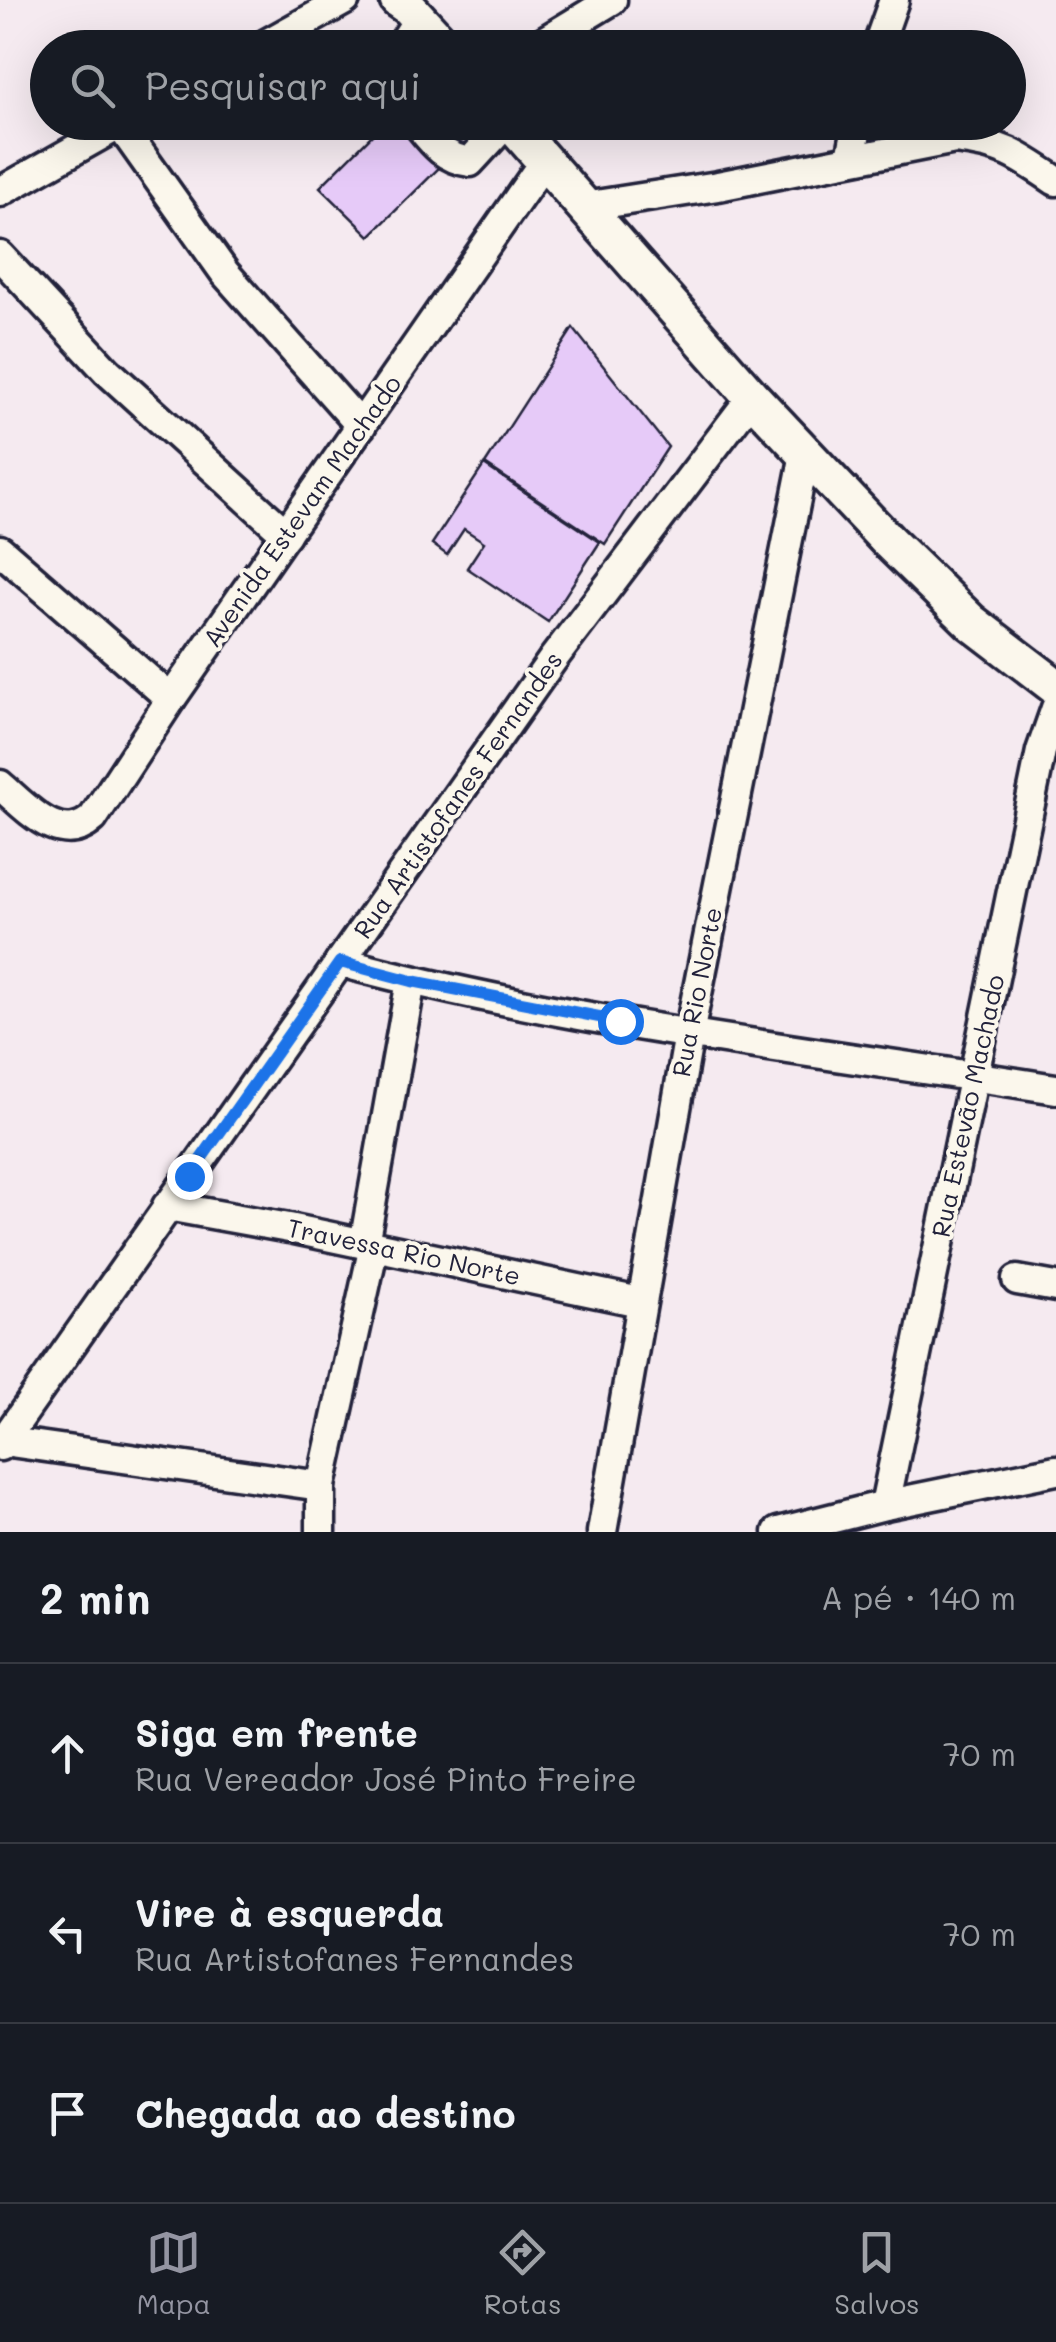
<!DOCTYPE html>
<html lang="pt">
<head>
<meta charset="utf-8">
<style>
  :root { --surface:#171b24; --page:#20242c; --text:#f1f3f6; --muted:#9ea1a6; --line:#363941; --accent:#9495a2 }
  body { margin:0; font-family:Mali,sans-serif; background:var(--page); color:var(--text) }
  .stop { position:absolute; width:30px; height:30px; margin:-22px; border:8px solid #1a73e8; border-radius:50%; background:#fff }
  .stop.end { background:#1a73e8; border-color:#fff; box-shadow:0 2px 10px #0008 }
  .list { margin:0; padding:0; list-style:none }
  h2 { display:flex; justify-content:space-between; align-items:center; height:130px; margin:0; padding:0 40px; font-size:42px }
  h2 small { font-size:32px; font-weight:400; color:var(--muted) }
  .list li { display:grid; grid-template-columns:65px 1fr auto; gap:30px; align-items:center; box-sizing:border-box; height:180px; padding:0 40px; border-top:2px solid var(--line) }
  .list b { display:block; font-size:38px; white-space:nowrap }
  .list p { margin:0; font-size:32px; white-space:nowrap; color:var(--muted) }
  .list em { font-size:32px; font-style:normal; color:var(--muted) }
  .icon { flex:none; width:55px; height:55px; fill:none; stroke:currentColor; stroke-width:2; stroke-linecap:round; stroke-linejoin:round }
  .map { position:relative; flex:none; width:1056px; height:1532px; overflow:hidden }
  .search { position:absolute; background:var(--surface); box-shadow:0 10px 40px #0002; left:30px; right:30px; top:30px; height:110px; display:flex; align-items:center; gap:25px; box-sizing:border-box; padding:0 35px; border-radius:55px; color:var(--muted); font-size:38px }
  .sheet { height:670px; background:var(--surface) }
  nav { display:flex; justify-content:space-around; align-items:center; box-sizing:border-box; height:140px; border-top:2px solid var(--line); background:var(--surface); font-size:28px; color:var(--muted) }
  nav a { display:grid; justify-items:center; gap:5px }
  nav .on { color:var(--accent) }
  .map>svg:first-child { display:block }
</style>
</head>
<body>
<div class="map">
<svg width="1056" height="1532" viewBox="0 0 1056 1532">
  <rect width="100%" height="100%" fill="#f5eaf0"/>
  <filter id="ink" filterUnits="userSpaceOnUse"><feTurbulence type="fractalNoise" baseFrequency=".01" numOctaves="2"/><feDisplacementMap in="SourceGraphic" scale="20" xChannelSelector="R" yChannelSelector="G"/><feConvolveMatrix kernelMatrix="1 2 1 2 8 2 1 2 1" color-interpolation-filters="sRGB"/></filter>
  <g filter="url(#ink)">
    <g fill="#e6caf8" stroke="#22223b" stroke-width="2.5">
      <polygon points="385,122 399,122 441,166 370,236 320,187"/>
      <polygon points="573,328 668,447 605,544 485,464"/>
      <polygon points="484,465 600,542 548,622 467,568 484,542 464,529 447,555 432,544"/>
    </g>
    <g fill="none" stroke-linecap="round" stroke-linejoin="round">
      <defs>
        <g id="minor">
          <polyline points="259,48 345,0"/>
          <polyline points="400,48 419,18"/>
          <polyline points="533,48 612,0"/>
          <polyline points="877,48 894,0"/>
          <path d="M416 122C433 143 443 158 470 162L507 122"/>
          <polyline points="120,125 225,273 361,426"/>
          <polyline points="851,158 858,122"/>
          <polyline points="0,192 124,122"/>
          <path d="M583 207 718 186 955 139C1002 144 1018 155 1056 181"/>
          <polyline points="0,256 107,371 286,534"/>
          <polyline points="0,550 171,699"/>
          <path d="M0 785C26 807 60 848 93 818L171 699 543 163"/>
          <path d="M340 962C574 1025 817 1051 1056 1089"/>
          <polyline points="167,1206 289,1228 640,1302"/>
          <polyline points="364,1244 411,981"/>
          <polyline points="1017,1280 1056,1287"/>
          <polyline points="3,1441 321,1486"/>
          <polyline points="0,1446 553,659 752,397"/>
          <polyline points="885,1505 1041,751 1056,708"/>
          <polyline points="321,1532 321,1486 374,1246"/>
          <polyline points="602,1532 689,1034 805,454"/>
          <polyline points="778,1532 885,1505 1056,1470"/>
        </g>
        <g id="major">
          <polyline points="398,0 408,7 446,48"/>
          <polyline points="510,122 752,397 888,541 971,622 1056,687"/>
        </g>
      </defs>
      <use href="#minor" stroke="#22223b" stroke-width="35"/>
      <use href="#major" stroke="#22223b" stroke-width="42"/>
      <use href="#minor" stroke="#fbf7ec" stroke-width="28"/>
      <use href="#major" stroke="#fbf7ec" stroke-width="35"/>
    </g>
  </g>
  <g fill="none" stroke-linecap="round" stroke-linejoin="round" filter="url(#ink)">
    <polyline stroke="#1a73e8" stroke-width="12" points="189,1176 340,962 412,981 620,1021"/>
  </g>
  <g text-anchor="middle" stroke-width="8" stroke-linejoin="round" paint-order="stroke">
    <g font-size="25" fill="#22223b" stroke="#fbf7ec">
      <text transform="translate(302 511) rotate(-55)" y="9">Avenida Estevam Machado</text>
      <text transform="translate(458 795) rotate(-55)" y="9">Rua Artistofanes Fernandes</text>
      <text transform="translate(697 992) rotate(-79)" y="9">Rua Rio Norte</text>
      <text transform="translate(968 1106) rotate(-78)" y="9">Rua Estevão Machado</text>
      <text transform="translate(404 1252) rotate(12)" y="9">Travessa Rio Norte</text>
    </g>
  </g>
</svg>
<div class="stop" style="left:620px;top:1021px"></div>
<div class="stop end" style="left:189px;top:1176px"></div>
<div class="search"><svg class="icon" aria-label="search" viewBox="0 0 24 24"><circle cx="10" cy="10" r="6"/><path d="M15 15l6 6"/></svg>Pesquisar aqui</div>
</div>
<section class="sheet">
<h2>2 min<small>A pé · 140 m</small></h2>
<ul class="list">
<li><svg class="icon" aria-label="ahead" viewBox="0 0 24 24"><path d="M12 20V5M6 11l6-6 6 6"/></svg><div><b>Siga em frente</b><p>Rua Vereador José Pinto Freire</p></div><em>70 m</em></li>
<li><svg class="icon" aria-label="left" viewBox="0 0 24 24"><path d="M17 20v-9H6M10 6l-5 5 5 5"/></svg><div><b>Vire à esquerda</b><p>Rua Artistofanes Fernandes</p></div><em>70 m</em></li>
<li><svg class="icon" aria-label="arrive" viewBox="0 0 24 24"><path d="M6 21V4h12l-3 4 3 4H6"/></svg><div><b>Chegada ao destino</b></div></li>
</ul>
</section>
<nav>
<a class="on"><svg class="icon" aria-label="map" viewBox="0 0 24 24"><path d="M3 6l6-2 6 2 6-2v14l-6 2-6-2-6 2zM9 4v14M15 6v14"/></svg>Mapa</a>
<a><svg class="icon" aria-label="directions" viewBox="0 0 24 24"><path d="M12 3l9 9-9 9-9-9zM9 14v-3h6M13 9l2 2-2 2"/></svg>Rotas</a>
<a><svg class="icon" aria-label="saved" viewBox="0 0 24 24"><path d="M7 4h10v16l-5-4-5 4z"/></svg>Salvos</a>
</nav>
</body>
</html>
